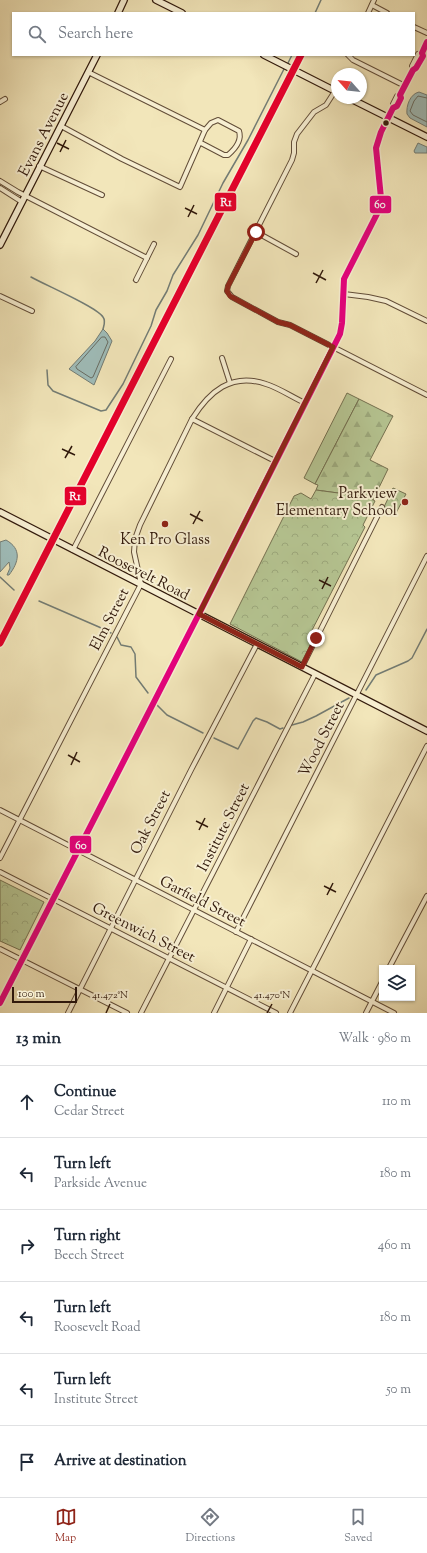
<!DOCTYPE html>
<html lang="en">
<head>
<meta charset="utf-8">
<style>
  :root { --surface:#fff; --page:#f2f2f3; --text:#1f2937; --muted:#747a83; --line:#e0e1e3; --accent:#8f2418 }
  body { margin:0; font-family:"Sorts Mill Goudy",serif; background:var(--page); color:var(--text) }
  .controls { position:absolute; right:12px; bottom:12px; display:grid; overflow:hidden; border-radius:0px; box-shadow:0 1px 3px #0004 }
  .controls button { width:36px; height:36px; display:grid; place-items:center; padding:0; border:0; border-bottom:1px solid var(--line); background:var(--surface); color:var(--text); font:20px sans-serif }
  .compass { position:absolute; left:331px; top:68px; width:36px; height:36px; border-radius:50%; background:var(--surface); box-shadow:0 1px 3px #0004; rotate:297deg }
  .scale { position:absolute; left:12px; bottom:10px; width:65px; box-sizing:border-box; padding-left:4px; border:2px solid #321a0c; border-top:0; font-size:11px; line-height:14px; white-space:nowrap; color:#321a0c; -webkit-text-stroke:3px #f7efd2; paint-order:stroke }
  .stop { position:absolute; width:12px; height:12px; margin:-9px; border:3px solid #8f2418; border-radius:50%; background:#fff }
  .stop.end { background:#8f2418; border-color:#fff; box-shadow:0 1px 4px #0008 }
  .list { margin:0; padding:0; list-style:none }
  h2 { display:flex; justify-content:space-between; align-items:center; height:52px; margin:0; padding:0 16px; font-size:17px }
  h2 small { font-size:13px; font-weight:400; color:var(--muted) }
  .list li { display:grid; grid-template-columns:26px 1fr auto; gap:12px; align-items:center; box-sizing:border-box; height:72px; padding:0 16px; border-top:1px solid var(--line) }
  .list b { display:block; font-size:15px; white-space:nowrap }
  .list p { margin:0; font-size:13px; white-space:nowrap; color:var(--muted) }
  .list em { font-size:13px; font-style:normal; color:var(--muted) }
  .icon { flex:none; width:22px; height:22px; fill:none; stroke:currentColor; stroke-width:2; stroke-linecap:round; stroke-linejoin:round }
  .map { position:relative; flex:none; width:427px; height:1013px; overflow:hidden }
  .search { position:absolute; background:var(--surface); box-shadow:0 1px 3px #0004; left:12px; right:12px; top:12px; height:44px; display:flex; align-items:center; gap:10px; box-sizing:border-box; padding:0 14px; border-radius:0px; color:var(--muted); font-size:15px }
  .sheet { height:484px; background:var(--surface) }
  nav { display:flex; justify-content:space-around; align-items:center; box-sizing:border-box; height:56px; border-top:1px solid var(--line); background:var(--surface); font-size:11px; color:var(--muted) }
  nav a { display:grid; justify-items:center; gap:2px }
  nav .on { color:var(--accent) }
  .map>svg:first-child { display:block }
</style>
</head>
<body>
<div class="map">
<svg width="427" height="1013" viewBox="0 0 427 1013">
  <defs>
    <pattern id="forest-firs" width="22" height="20" patternUnits="userSpaceOnUse"><rect width="22" height="20" fill="#b6c693"/><path d="M5 1l3.5 6h-7zM16 11l3.5 6h-7z" fill="#9daa7e"/></pattern>
    <pattern id="park-crowns" width="20" height="18" patternUnits="userSpaceOnUse"><rect width="20" height="18" fill="#b6c693"/><path d="M2 6a3 3 0 1 1 6 0M12 15a3 3 0 1 1 6 0" fill="none" stroke="#9daa7e"/></pattern>
  </defs>
  <rect width="100%" height="100%" fill="#f2e6ba"/>
  <filter id="stains"><feTurbulence type="fractalNoise" baseFrequency=".005" numOctaves="4"/><feColorMatrix values="0 0 0 0 .2 0 0 0 0 .09 0 0 0 0 .02 0 0 0 .5 -.17"/></filter>
  <radialGradient id="worn" r=".72"><stop offset=".6" stop-color="#630" stop-opacity="0"/><stop offset="1" stop-color="#630" stop-opacity=".3"/></radialGradient>
  <polygon fill="#b6c693" stroke="#747050" points="347,393 359,399 315,484 304,478"/>
  <polygon fill="url(#forest-firs)" stroke="#747050" points="359,399 393,416 370,460 388,469 373,500 367,497 316,490 318,485 315,484"/>
  <g fill="url(#park-crowns)" stroke="#747050">
    <polygon points="393,488 406,494 396,513 384,507"/>
    <polygon points="316,490 368,497 375,501 363,525 365,527 309,636 314,639 302,662 230,624 294,496 301,493 311,499"/>
    <polygon points="0,880 44,902 20,950 0,941"/>
  </g>
  <g fill="#9fbdba" stroke="#737c74">
    <path d="M419 92 427 95V127L410 118 407 114C406 106 410 94 419 92Z"/>
    <polygon points="418,143 427,147 427,153 415,153 414,151"/>
    <polygon points="103,329 107,333 112,341 94,385 69,369 95,341"/>
    <path d="M6 540C22 549 19 562 9 575H7L10 568 9 562 0 572V542Z"/>
  </g>
  <g fill="none" stroke-linecap="round" stroke-linejoin="round">
    <g stroke="#686c63" stroke-width="1">
      <polyline points="427,98 418,96 414,101 410,111 413,115 427,122"/>
      <polygon points="102,337 105,337 108,342 93,377 91,378 77,369 76,367"/>
    </g>
    <g stroke="#737c74" stroke-width="1.5">
      <polyline points="315,13 321,0"/>
      <polyline points="288,63 292,55"/>
      <path d="M31 277C45 285 97 307 103 317 106 321 104 325 103 329"/>
      <polyline points="47,370 48,385 53,391 101,411 106,410 123,384 151,326 156,310 167,291 173,275 198,235 223,183 248,140 284,69"/>
      <polyline points="0,577 14,590"/>
      <polyline points="39,601 99,627 111,633"/>
      <polyline points="117,637 121,645 131,647 135,654 136,677 148,693"/>
      <polyline points="366,690 376,675 408,661 412,658 427,629"/>
      <polyline points="156,704 167,715 203,733"/>
      <polyline points="292,725 303,722 316,716 349,698"/>
      <polyline points="214,738 238,749 253,721 256,718 267,722 280,729 283,728"/>
    </g>
    <defs>
      <g id="street">
        <polyline points="372,5 387,13"/>
        <polyline points="368,13 374,0"/>
        <polyline points="414,27 427,33"/>
        <polyline points="348,55 353,60 405,86"/>
        <polyline points="413,70 412,66 418,54 422,53"/>
        <polyline points="88,72 205,130"/>
        <polyline points="335,91 326,105 314,112 297,134 294,142 294,153 292,160 228,286 227,291 232,297 278,322 290,325 427,395"/>
        <polyline points="0,102 5,99"/>
        <polyline points="393,108 393,104 397,96 400,95"/>
        <path d="M61 126 122 159 180 187 205 130 211 123 218 120 239 131C242 140 235 149 228 155H224L201 143"/>
        <polyline points="39,166 102,195"/>
        <polyline points="0,181 18,192 147,258 154,244"/>
        <polyline points="0,188 22,202"/>
        <polyline points="256,232 296,254"/>
        <polyline points="136,280 147,258"/>
        <polyline points="344,294 368,297 386,301 427,321"/>
        <polyline points="0,296 32,311"/>
        <polyline points="222,358 230,383"/>
        <polyline points="192,419 275,461"/>
        <polyline points="73,550 171,359"/>
        <polyline points="302,667 382,507"/>
        <polyline points="0,810 394,1013"/>
        <path d="M0 858 141 584 134 552 135 539 140 525 192 419C209 392 231 372 266 384 279 388 292 397 305 403"/>
        <polyline points="0,872 276,1013"/>
        <polyline points="236,932 427,556"/>
        <polyline points="0,949 127,1013"/>
        <polyline points="389,968 427,896"/>
        <polyline points="0,1003 201,610 340,334 342,323 344,279 380,208 381,198 376,148 381,132 393,108 397,106 401,98 400,95 413,70 416,68 423,56 422,53 427,42"/>
        <polyline points="68,1013 191,770 257,644"/>
        <polyline points="141,1013 315,674"/>
        <polyline points="214,1013 251,939"/>
        <polyline points="290,1013 427,746"/>
        <polyline points="366,1013 382,982"/>
      </g>
      <g id="secondary">
        <polyline points="156,0 182,13"/>
        <polyline points="118,13 124,0"/>
        <polyline points="264,55 337,92"/>
        <polyline points="349,98 427,137"/>
        <polyline points="0,245 97,55"/>
        <polyline points="0,512 427,731"/>
      </g>
    </defs>
    <use href="#street" stroke="#624d38" stroke-width="6"/>
    <use href="#secondary" stroke="#321a0c" stroke-width="8"/>
    <use href="#street" stroke="#f7efd2" stroke-width="4"/>
    <use href="#secondary" stroke="#f7efd2" stroke-width="5.5"/>
    <defs>
      <polyline id="bus-1" points="0,1003 201,610 340,334 342,323 344,279 380,208 381,198 376,148 381,132 393,108 397,106 401,98 400,95 413,70 416,68 423,56 422,53 427,42"/>
    </defs>
    <use href="#bus-1" stroke="#f7efd2" stroke-width="9"/>
    <use href="#bus-1" stroke="#e5007d" stroke-width="6"/>
    <defs>
      <polyline id="rail-1" points="0,643 301,55"/>
    </defs>
    <use href="#rail-1" stroke="#f7efd2" stroke-width="10"/>
    <use href="#rail-1" stroke="#e4002b" stroke-width="7"/>
  </g>
  <g fill="none" stroke-linecap="round" stroke-linejoin="round">
    <polyline stroke="#8f2418" stroke-width="5" points="256,232 228,286 227,291 230,296 278,322 290,325 333,347 199,614 302,667 316,638"/>
  </g>
  <path fill="none" stroke="#321a0c" stroke-width="1.5" d="M57 143 69 149M60 152 66 140M185 208 197 214M188 217 194 205M313 273 326 280M316 283 323 270M62 449 75 455M65 458 72 446M190 514 203 521M193 524 200 511M319 580 331 586M322 589 328 577M68 755 80 762M71 765 77 752M196 821 208 827M199 830 205 818M324 886 336 892M327 895 333 883M106 1013 110 1004M267 1013 272 1004"/>
  <circle fill="#321a0c" stroke="#f7efd2" stroke-width="1.5" cx="386" cy="123" r="3.5"/>
  <g fill="#8f2418" stroke="#f7efd2" stroke-width="1.5">
    <circle cx="405" cy="502" r="4"/>
    <circle cx="165" cy="524" r="4"/>
  </g>
  <g text-anchor="middle" stroke-width="4" stroke-linejoin="round" paint-order="stroke">
    <g font-size="15" fill="#321a0c" stroke="#f7efd2">
      <text transform="translate(43 134) rotate(-63)" y="5">Evans Avenue</text>
      <text transform="translate(144 573) rotate(27)" y="5">Roosevelt Road</text>
      <text transform="translate(109 619) rotate(-63)" y="5">Elm Street</text>
      <text transform="translate(321 739) rotate(-63)" y="5">Wood Street</text>
      <text transform="translate(150 822) rotate(-63)" y="5">Oak Street</text>
      <text transform="translate(223 827) rotate(-63)" y="5">Institute Street</text>
      <text transform="translate(203 901) rotate(27)" y="5">Garfield Street</text>
      <text transform="translate(144 932) rotate(27)" y="5">Greenwich Street</text>
    </g>
    <g font-size="15" fill="#321a0c" stroke="#f7efd2" text-anchor="end">
      <text x="397" y="498">Parkview<tspan x="397" dy="17">Elementary School</tspan></text>
      <text x="165" y="544" text-anchor="middle">Ken Pro Glass</text>
    </g>
  </g>
  <g font-size="10" text-anchor="middle" fill="#321a0c" stroke="#f7efd2" stroke-width="4" stroke-linejoin="round" paint-order="stroke">
    <text x="110" y="998">41.472°N</text>
    <text x="272" y="998">41.470°N</text>
  </g>
  <g stroke="#f7efd2" stroke-width="1.5">
    <rect x="214" y="192" width="23" height="20" rx="4" fill="#e4002b"/>
    <rect x="369" y="195" width="23" height="19" rx="4" fill="#e5007d"/>
    <rect x="64" y="486" width="23" height="20" rx="4" fill="#e4002b"/>
    <rect x="69" y="835" width="23" height="19" rx="4" fill="#e5007d"/>
  </g>
  <g font-size="11" text-anchor="middle" font-weight="bold" fill="#fff">
    <text x="226" y="206">R1</text>
    <text x="380" y="208">60</text>
    <text x="75" y="500">R1</text>
    <text x="81" y="849">60</text>
  </g>
  <rect width="100%" height="100%" filter="url(#stains)"/>
  <rect width="100%" height="100%" fill="url(#worn)"/>
</svg>
<div class="controls">
<button><svg class="icon" aria-label="layers" viewBox="0 0 24 24"><path d="M12 4l9 5-9 5-9-5zM3 14l9 5 9-5"/></svg></button>
</div>
<svg class="compass" viewBox="-18 -18 36 36"><path d="M0-13l5 13h-10z" fill="#e53935"/><path d="M0 13l5-13h-10z" fill="#747a83"/></svg>
<div class="scale">100 m</div>
<div class="stop" style="left:256px;top:232px"></div>
<div class="stop end" style="left:316px;top:638px"></div>
<div class="search"><svg class="icon" aria-label="search" viewBox="0 0 24 24"><circle cx="10" cy="10" r="6"/><path d="M15 15l6 6"/></svg>Search here</div>
</div>
<section class="sheet">
<h2>13 min<small>Walk · 980 m</small></h2>
<ul class="list">
<li><svg class="icon" aria-label="ahead" viewBox="0 0 24 24"><path d="M12 20V5M6 11l6-6 6 6"/></svg><div><b>Continue</b><p>Cedar Street</p></div><em>110 m</em></li>
<li><svg class="icon" aria-label="left" viewBox="0 0 24 24"><path d="M17 20v-9H6M10 6l-5 5 5 5"/></svg><div><b>Turn left</b><p>Parkside Avenue</p></div><em>180 m</em></li>
<li><svg class="icon" aria-label="right" viewBox="0 0 24 24"><path d="M7 20v-9h11M14 6l5 5-5 5"/></svg><div><b>Turn right</b><p>Beech Street</p></div><em>460 m</em></li>
<li><svg class="icon" aria-label="left" viewBox="0 0 24 24"><path d="M17 20v-9H6M10 6l-5 5 5 5"/></svg><div><b>Turn left</b><p>Roosevelt Road</p></div><em>180 m</em></li>
<li><svg class="icon" aria-label="left" viewBox="0 0 24 24"><path d="M17 20v-9H6M10 6l-5 5 5 5"/></svg><div><b>Turn left</b><p>Institute Street</p></div><em>50 m</em></li>
<li><svg class="icon" aria-label="arrive" viewBox="0 0 24 24"><path d="M6 21V4h12l-3 4 3 4H6"/></svg><div><b>Arrive at destination</b></div></li>
</ul>
</section>
<nav>
<a class="on"><svg class="icon" aria-label="map" viewBox="0 0 24 24"><path d="M3 6l6-2 6 2 6-2v14l-6 2-6-2-6 2zM9 4v14M15 6v14"/></svg>Map</a>
<a><svg class="icon" aria-label="directions" viewBox="0 0 24 24"><path d="M12 3l9 9-9 9-9-9zM9 14v-3h6M13 9l2 2-2 2"/></svg>Directions</a>
<a><svg class="icon" aria-label="saved" viewBox="0 0 24 24"><path d="M7 4h10v16l-5-4-5 4z"/></svg>Saved</a>
</nav>
</body>
</html>
